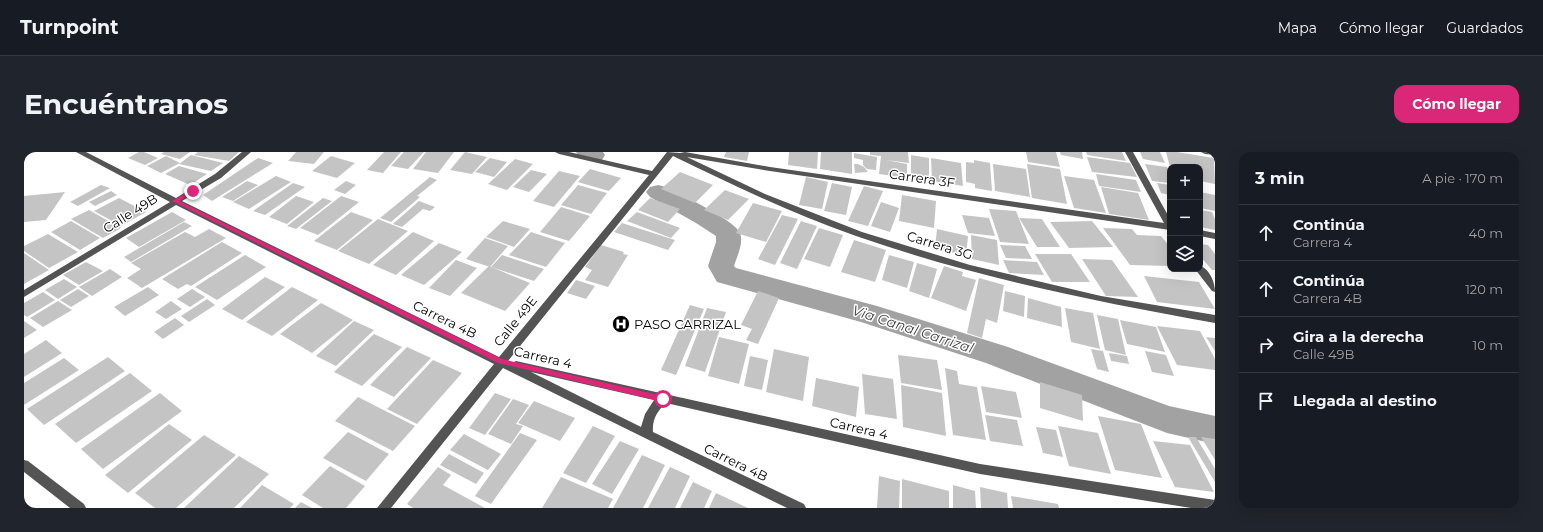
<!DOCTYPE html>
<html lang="es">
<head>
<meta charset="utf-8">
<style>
  :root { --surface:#171b24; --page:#20242c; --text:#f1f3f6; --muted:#9ea1a6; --line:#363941; --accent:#db2777 }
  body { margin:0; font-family:Montserrat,sans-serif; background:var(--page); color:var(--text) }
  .controls { position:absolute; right:12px; top:12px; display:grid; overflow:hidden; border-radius:8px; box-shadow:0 4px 16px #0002 }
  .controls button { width:36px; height:36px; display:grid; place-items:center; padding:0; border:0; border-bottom:1px solid var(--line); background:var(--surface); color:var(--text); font:20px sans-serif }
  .stop { position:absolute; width:12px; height:12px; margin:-9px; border:3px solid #db2777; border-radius:50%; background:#fff }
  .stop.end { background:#db2777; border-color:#fff; box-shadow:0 1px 4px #0008 }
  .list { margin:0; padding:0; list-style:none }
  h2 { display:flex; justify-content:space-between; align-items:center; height:52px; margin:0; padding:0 16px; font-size:17px }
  h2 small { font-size:13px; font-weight:400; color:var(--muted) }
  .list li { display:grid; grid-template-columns:26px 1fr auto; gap:12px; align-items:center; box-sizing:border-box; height:56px; padding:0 16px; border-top:1px solid var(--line) }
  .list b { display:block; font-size:15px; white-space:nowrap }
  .list p { margin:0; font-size:13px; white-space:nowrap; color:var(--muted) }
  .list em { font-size:13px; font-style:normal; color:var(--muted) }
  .icon { flex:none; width:22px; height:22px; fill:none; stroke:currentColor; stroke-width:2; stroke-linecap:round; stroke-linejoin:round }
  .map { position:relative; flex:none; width:1191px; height:356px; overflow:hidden; border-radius:12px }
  header { display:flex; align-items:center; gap:24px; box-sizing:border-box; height:56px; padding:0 20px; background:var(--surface); border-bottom:1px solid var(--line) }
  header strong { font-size:19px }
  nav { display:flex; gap:22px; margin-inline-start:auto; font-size:14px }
  .intro { display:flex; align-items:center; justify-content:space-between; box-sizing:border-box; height:96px; padding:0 24px }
  h1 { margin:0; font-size:28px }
  .button { padding:10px 18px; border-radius:12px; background:var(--accent); color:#fff; font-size:14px; font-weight:700 }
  main { display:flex; gap:24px; padding:0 24px }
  aside { flex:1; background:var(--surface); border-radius:12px; box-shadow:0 4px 16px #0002 }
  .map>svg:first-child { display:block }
</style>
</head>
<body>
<header>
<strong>Turnpoint</strong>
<nav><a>Mapa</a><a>Cómo llegar</a><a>Guardados</a></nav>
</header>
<div class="intro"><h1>Encuéntranos</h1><a class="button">Cómo llegar</a></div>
<main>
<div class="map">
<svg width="1191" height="356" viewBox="0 0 1191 356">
  <rect width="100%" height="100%" fill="#fff"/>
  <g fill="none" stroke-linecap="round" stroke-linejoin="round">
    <g fill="#a2a2a2" fill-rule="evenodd">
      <path d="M552 0H579L581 3 578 8C568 10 558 9 552 0Z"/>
      <path d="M634 33 642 35C656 42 712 69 716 81 720 91 713 104 710 114L712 116 853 154 984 195 1145 254 1191 264V292L1143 281 962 211 837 170 693 130 684 114 692 90V84L672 71 626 45 622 40 626 35Z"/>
    </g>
  </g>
  <g fill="#c4c4c4">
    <polygon points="115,0 120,0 134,6 121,13 104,6"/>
    <polygon points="140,0 166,0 156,7 137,2"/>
    <polygon points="174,0 215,0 205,9 170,3"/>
    <polygon points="272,0 300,0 290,12 264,9"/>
    <polygon points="360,0 377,0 359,21 343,18"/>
    <polygon points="380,0 400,0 384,17 367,14"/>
    <polygon points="402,0 430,0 414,21 389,17"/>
    <polygon points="441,0 463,5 448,22 426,18"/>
    <polygon points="702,0 725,0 723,9 700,5"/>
    <polygon points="765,0 794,0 793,17 764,13"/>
    <polygon points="797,0 828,0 828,22 796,17"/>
    <polygon points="846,0 884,0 885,11 862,8 883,12 883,26 855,22 857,4 846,3"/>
    <polygon points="1002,0 1032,0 1036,15 1004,10"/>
    <polygon points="1036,0 1058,0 1059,7 1037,3"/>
    <polygon points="1062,0 1098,0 1102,9 1063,3"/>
    <polygon points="1116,0 1136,0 1141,11 1119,7"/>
    <polygon points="1142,0 1153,0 1190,6 1191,32 1176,29 1176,15 1146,15"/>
    <polygon points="830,1 853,5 852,18 843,17 839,13 839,8 830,6"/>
    <polygon points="167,3 199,11 187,19 155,12"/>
    <polygon points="887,3 905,6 905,29 887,26"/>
    <polygon points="142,4 156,11 137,21 123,14"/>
    <polygon points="307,4 331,11 313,26 288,19"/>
    <polygon points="1063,5 1106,11 1113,25 1068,20"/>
    <polygon points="234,6 249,11 188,49 179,43"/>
    <polygon points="466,6 483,10 470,25 451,20"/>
    <polygon points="907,6 937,11 939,34 908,29"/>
    <polygon points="491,7 509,12 483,38 464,32"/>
    <polygon points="950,8 966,11 968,39 951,36 951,32 942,30 942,10 950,11"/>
    <polygon points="830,12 834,12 840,15 844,20 831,21"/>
    <polygon points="969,12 1002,17 1006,45 971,39"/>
    <polygon points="1003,12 1036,17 1043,52 1008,46"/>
    <polygon points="1121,12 1143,15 1146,22 1146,31 1128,29"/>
    <polygon points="155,14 183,22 166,33 141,22"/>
    <polygon points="566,17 597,26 585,39 554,30"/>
    <polygon points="507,18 523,22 505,40 489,35"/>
    <polygon points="535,19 556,24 530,55 509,49"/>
    <polygon points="656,20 689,33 671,51 637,37"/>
    <polygon points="1072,22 1112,28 1117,40 1075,34"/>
    <polygon points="252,24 267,30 225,57 209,50"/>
    <polygon points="1040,24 1070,28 1082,61 1050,56"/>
    <polygon points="406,25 413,28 393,44 396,45 367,70 356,66"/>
    <polygon points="782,25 804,30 798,57 775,53"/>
    <polygon points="223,29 234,33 209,49 198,45"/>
    <polygon points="322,29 332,33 321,42 310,38"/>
    <polygon points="269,31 281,35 241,63 229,59"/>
    <polygon points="808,31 828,35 822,63 800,59"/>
    <polygon points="1133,31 1146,33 1146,43 1137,41"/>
    <polygon points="77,33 86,36 54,54 46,50"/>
    <polygon points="554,33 583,41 567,62 537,53"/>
    <polygon points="840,34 859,39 844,74 824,69"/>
    <polygon points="1077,35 1114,41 1125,68 1085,62"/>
    <polygon points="701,38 725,47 704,68 680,58"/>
    <polygon points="87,39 93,43 71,54 65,50"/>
    <polygon points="41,40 22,68 0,70 0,44"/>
    <polygon points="1176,40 1191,43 1191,59 1176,56"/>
    <polygon points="878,43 912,49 910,76 875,69"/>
    <polygon points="272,44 290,50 263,72 245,65"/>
    <polygon points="317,44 335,50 294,83 276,76"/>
    <polygon points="95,46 122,60 97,74 70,59"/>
    <polygon points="299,46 308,49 272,77 263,74"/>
    <polygon points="626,46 656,57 644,70 614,58"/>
    <polygon points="395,49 411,55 406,59 399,57 378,75 369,72"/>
    <polygon points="857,50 875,56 866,80 847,74"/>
    <polygon points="729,51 758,59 742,90 712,81"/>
    <polygon points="537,55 566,64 545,89 516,80"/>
    <polygon points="965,57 992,59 1005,92 976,90"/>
    <polygon points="65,58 97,76 79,86 47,67"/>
    <polygon points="1176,58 1188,60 1191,67 1191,78 1176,75"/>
    <polygon points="148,60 162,68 115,95 102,86"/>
    <polygon points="327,60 349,68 313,98 290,89"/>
    <polygon points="613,60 656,76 647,86 603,69"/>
    <polygon points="758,63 774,67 751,113 734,107"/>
    <polygon points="938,63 965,66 971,84 944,81"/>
    <polygon points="995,66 1018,67 1036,95 1013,95"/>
    <polygon points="354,67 384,79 345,112 314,99"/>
    <polygon points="47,69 76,86 56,98 27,80"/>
    <polygon points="479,69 506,77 490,95 462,85"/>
    <polygon points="777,69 793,74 773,117 756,111"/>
    <polygon points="1068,69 1089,95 1045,96 1026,70"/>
    <polygon points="160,70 168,74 107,110 100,105"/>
    <polygon points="598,71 651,88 644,98 590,80"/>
    <polygon points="795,76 819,83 806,115 780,107"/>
    <polygon points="1079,76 1108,77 1113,83 1137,84 1146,95 1146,114 1106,113"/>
    <polygon points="185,77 202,86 118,136 103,126 117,117 107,111 161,80 171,85"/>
    <polygon points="913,77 944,84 942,104 911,96"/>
    <polygon points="389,80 410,89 372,123 349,113"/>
    <polygon points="507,80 541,91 522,115 485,103"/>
    <polygon points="24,82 54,100 25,116 0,99 0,94"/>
    <polygon points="947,83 973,88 975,113 948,107"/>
    <polygon points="461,86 484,94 466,115 442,107"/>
    <polygon points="830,88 862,98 851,130 817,120"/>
    <polygon points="198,90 218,101 167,134 163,132 154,137 138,127"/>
    <polygon points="415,91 438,100 400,133 377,123"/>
    <polygon points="1176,92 1184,93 1191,102 1191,118 1188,118 1176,104"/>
    <polygon points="577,93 600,100 599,102 604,103 584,135 561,128 568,118 561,115"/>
    <polygon points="976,93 1001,94 1008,107 982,106"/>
    <polygon points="0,101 25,118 0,132"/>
    <polygon points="1011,102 1047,102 1066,130 1028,130"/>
    <polygon points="221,103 242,115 193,148 171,135"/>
    <polygon points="478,103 520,117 510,129 467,115"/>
    <polygon points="865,103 890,110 883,136 858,128"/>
    <polygon points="1058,107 1088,108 1114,145 1082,144"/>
    <polygon points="432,108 453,116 426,144 405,136"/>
    <polygon points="979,108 1013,110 1020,123 985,121"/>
    <polygon points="62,110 79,119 55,133 39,123"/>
    <polygon points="893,111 913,117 905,146 885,139"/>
    <polygon points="465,114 506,131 481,159 437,141"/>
    <polygon points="920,114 939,120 938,124 952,128 942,159 907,146"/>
    <polygon points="86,117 98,125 68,144 55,135"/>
    <polygon points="1120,124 1175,130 1191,157 1133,150"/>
    <polygon points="241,125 261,135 218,168 198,157"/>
    <polygon points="955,126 980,133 973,171 962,167 958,186 943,181"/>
    <polygon points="40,127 53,135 34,147 21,138"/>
    <polygon points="552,128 571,134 562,147 543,141"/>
    <polygon points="124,135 135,143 101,164 90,155"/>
    <polygon points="268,135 294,148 248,184 222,170"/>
    <polygon points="54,137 65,144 47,155 36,148"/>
    <polygon points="168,137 181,145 166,155 153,147"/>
    <polygon points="734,139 755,146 734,192 722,188 728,177 717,173"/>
    <polygon points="981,139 1001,144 1000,165 979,159"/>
    <polygon points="19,140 31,148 3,165 0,163 0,151"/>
    <polygon points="1004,146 1037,155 1038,175 1003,166"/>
    <polygon points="183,147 191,153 165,170 157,164"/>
    <polygon points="34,149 48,158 19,175 6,166"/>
    <polygon points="147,149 158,157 142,167 131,160"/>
    <polygon points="297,151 329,168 288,201 256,182"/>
    <polygon points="666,153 680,157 652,223 637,218"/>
    <polygon points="683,156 702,160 681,220 661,214"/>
    <polygon points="1041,156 1069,161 1076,197 1047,190"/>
    <polygon points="1073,163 1094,167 1102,203 1081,198"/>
    <polygon points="151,166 160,173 139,187 130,180"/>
    <polygon points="1096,168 1132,175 1141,200 1103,192"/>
    <polygon points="0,169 13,178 0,186"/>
    <polygon points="330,169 350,178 312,214 292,204"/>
    <polygon points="1133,174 1176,179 1191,207 1191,218 1153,213"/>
    <polygon points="350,182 378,195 338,234 310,220"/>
    <polygon points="695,185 725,192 715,232 684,224"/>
    <polygon points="1182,185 1191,186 1191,199"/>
    <polygon points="22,188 38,201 0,225 0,202"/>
    <polygon points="383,195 407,206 370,245 346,233"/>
    <polygon points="750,197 785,205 779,249 742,240"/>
    <polygon points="1067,197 1079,199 1085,220 1073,217"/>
    <polygon points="1121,199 1142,203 1150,224 1128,220"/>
    <polygon points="1085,201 1103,204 1105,212 1087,209"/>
    <polygon points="874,203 913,208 918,238 877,231"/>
    <polygon points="726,204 744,208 738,238 720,234"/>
    <polygon points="84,205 101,219 20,273 3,257"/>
    <polygon points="40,206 55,218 0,253 0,231"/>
    <polygon points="409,208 438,221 393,272 363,257"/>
    <polygon points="921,216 933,219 935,232 953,235 962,288 929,283"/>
    <polygon points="106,221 128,239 52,291 31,272"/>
    <polygon points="838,222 869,227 873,267 841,262"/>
    <polygon points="792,226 835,235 832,265 788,254"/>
    <polygon points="1016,230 1058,243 1059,269 1016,256"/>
    <polygon points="877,233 918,241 922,284 879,275"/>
    <polygon points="957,234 992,240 998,266 962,260"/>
    <polygon points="136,241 158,259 79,317 57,297"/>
    <polygon points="471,241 487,247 461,283 445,276"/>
    <polygon points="334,245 391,274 369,299 311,269"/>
    <polygon points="489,247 505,253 492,272 499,274 487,292 464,282"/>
    <polygon points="510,249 551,266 536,289 494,271"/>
    <polygon points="961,263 993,268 999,294 966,289"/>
    <polygon points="1074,264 1117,272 1138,326 1091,318"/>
    <polygon points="145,272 168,288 104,341 81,323"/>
    <polygon points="569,274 591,284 562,331 539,321"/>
    <polygon points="1034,274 1074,281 1087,322 1045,314"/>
    <polygon points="1012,275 1032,278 1039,305 1019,301"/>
    <polygon points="324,280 365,302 342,329 299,306"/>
    <polygon points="496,281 513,288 467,352 451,344"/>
    <polygon points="440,282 477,302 464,318 426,298"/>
    <polygon points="180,283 212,303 152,356 131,356 111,341"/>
    <polygon points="1164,285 1172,285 1191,317 1191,330"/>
    <polygon points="1177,285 1191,287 1191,308"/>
    <polygon points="596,289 615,297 588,342 568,332"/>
    <polygon points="1129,289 1166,293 1190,340 1151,335"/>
    <polygon points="425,302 460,321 452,332 416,313"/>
    <polygon points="618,303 641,313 619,356 589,356"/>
    <polygon points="215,304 245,322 210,356 160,356"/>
    <polygon points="306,314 341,334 322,356 299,356 278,343"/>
    <polygon points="414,315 427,323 419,333 461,356 389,356 383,352"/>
    <polygon points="646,315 666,324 651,356 624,356"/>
    <polygon points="855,324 876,329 875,356 853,356"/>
    <polygon points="537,325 589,347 584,356 518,356"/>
    <polygon points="878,327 925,339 925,356 878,356"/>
    <polygon points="669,330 688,339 680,356 656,356"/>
    <polygon points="238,333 270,352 266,356 216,356"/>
    <polygon points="929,333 951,339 952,356 929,356"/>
    <polygon points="956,335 983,341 984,356 957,356"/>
    <polygon points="692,341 724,356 685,356"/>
    <polygon points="987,344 1034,352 1035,356 989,356"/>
    <polygon points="277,350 288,356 271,356"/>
  </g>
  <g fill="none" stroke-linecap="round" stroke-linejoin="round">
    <g fill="#545454" fill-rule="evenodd">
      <path d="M52 0H62L152 46 191 22 218 0H227L197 26 158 49 475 205 625 23 535 2 531 0H545L628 19 643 0 656 1 661 0 746 15 1140 71 1101 0H1109L1146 67V78L746 19 663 5 741 42 838 80 946 113 1077 144 1191 163V171C1069 149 949 125 832 84 769 62 709 33 649 4L484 209 488 211 492 209 956 312 1191 348V356H1167L956 322 642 251C633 259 628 268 629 280L780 352 782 356H763L479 216 367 356H353L470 212 152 53 0 145V138L146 50ZM507 220 630 248 621 262 617 275Z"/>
      <polygon points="1177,0 1191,0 1191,3 1181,2"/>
      <polygon points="1176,78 1191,81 1191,87 1176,84"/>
      <path d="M1176 114C1186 117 1191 131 1191 140L1188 139 1171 117H1176Z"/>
      <polygon points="0,308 4,309 60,352 62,356 46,356 0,320"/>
    </g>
  </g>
  <polygon fill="#db2777" points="167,38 172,39 155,49 478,207 639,244 643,247 639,250 474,211 148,49"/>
  <defs>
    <symbol id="hospital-disc" viewBox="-11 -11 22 22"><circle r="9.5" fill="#000" stroke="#fff"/><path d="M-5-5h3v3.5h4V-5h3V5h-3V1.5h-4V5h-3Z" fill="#fff"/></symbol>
  </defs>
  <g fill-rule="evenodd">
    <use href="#hospital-disc" x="587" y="162" width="20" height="20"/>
  </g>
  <g text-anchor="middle" stroke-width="3" stroke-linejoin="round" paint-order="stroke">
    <g font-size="13" fill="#000" stroke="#fff">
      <text transform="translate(898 26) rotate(8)" y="5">Carrera 3F</text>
      <text transform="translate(106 61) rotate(-32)" y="5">Calle 49B</text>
      <text transform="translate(916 93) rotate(17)" y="5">Carrera 3G</text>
      <text transform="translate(421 167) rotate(26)" y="5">Carrera 4B</text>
      <text transform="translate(491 169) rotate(-51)" y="5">Calle 49E</text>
      <text transform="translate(519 205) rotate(13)" y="5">Carrera 4</text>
      <text transform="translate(835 276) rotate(13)" y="5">Carrera 4</text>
      <text transform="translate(712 310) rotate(26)" y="5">Carrera 4B</text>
    </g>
    <g font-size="13" fill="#000" stroke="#fff" text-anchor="start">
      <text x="610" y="177">PASO CARRIZAL</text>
    </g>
    <g font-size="14" font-style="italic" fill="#434343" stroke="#fff">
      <text transform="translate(889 177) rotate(18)" y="5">Via Canal Carrizal</text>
    </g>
  </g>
</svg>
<div class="controls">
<button>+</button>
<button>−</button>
<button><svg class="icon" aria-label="layers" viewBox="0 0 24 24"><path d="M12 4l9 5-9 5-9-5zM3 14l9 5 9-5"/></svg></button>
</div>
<div class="stop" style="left:639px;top:247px"></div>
<div class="stop end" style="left:169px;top:39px"></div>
</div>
<aside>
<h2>3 min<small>A pie · 170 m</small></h2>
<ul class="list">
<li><svg class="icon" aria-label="ahead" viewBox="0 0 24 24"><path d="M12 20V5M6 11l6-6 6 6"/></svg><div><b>Continúa</b><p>Carrera 4</p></div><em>40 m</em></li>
<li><svg class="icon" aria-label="ahead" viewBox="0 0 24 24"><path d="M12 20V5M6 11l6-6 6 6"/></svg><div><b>Continúa</b><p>Carrera 4B</p></div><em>120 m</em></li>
<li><svg class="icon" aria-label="right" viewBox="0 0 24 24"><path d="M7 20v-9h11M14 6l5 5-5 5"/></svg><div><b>Gira a la derecha</b><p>Calle 49B</p></div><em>10 m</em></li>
<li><svg class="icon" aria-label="arrive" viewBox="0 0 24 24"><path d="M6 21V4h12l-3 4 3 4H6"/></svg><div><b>Llegada al destino</b></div></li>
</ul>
</aside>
</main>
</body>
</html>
